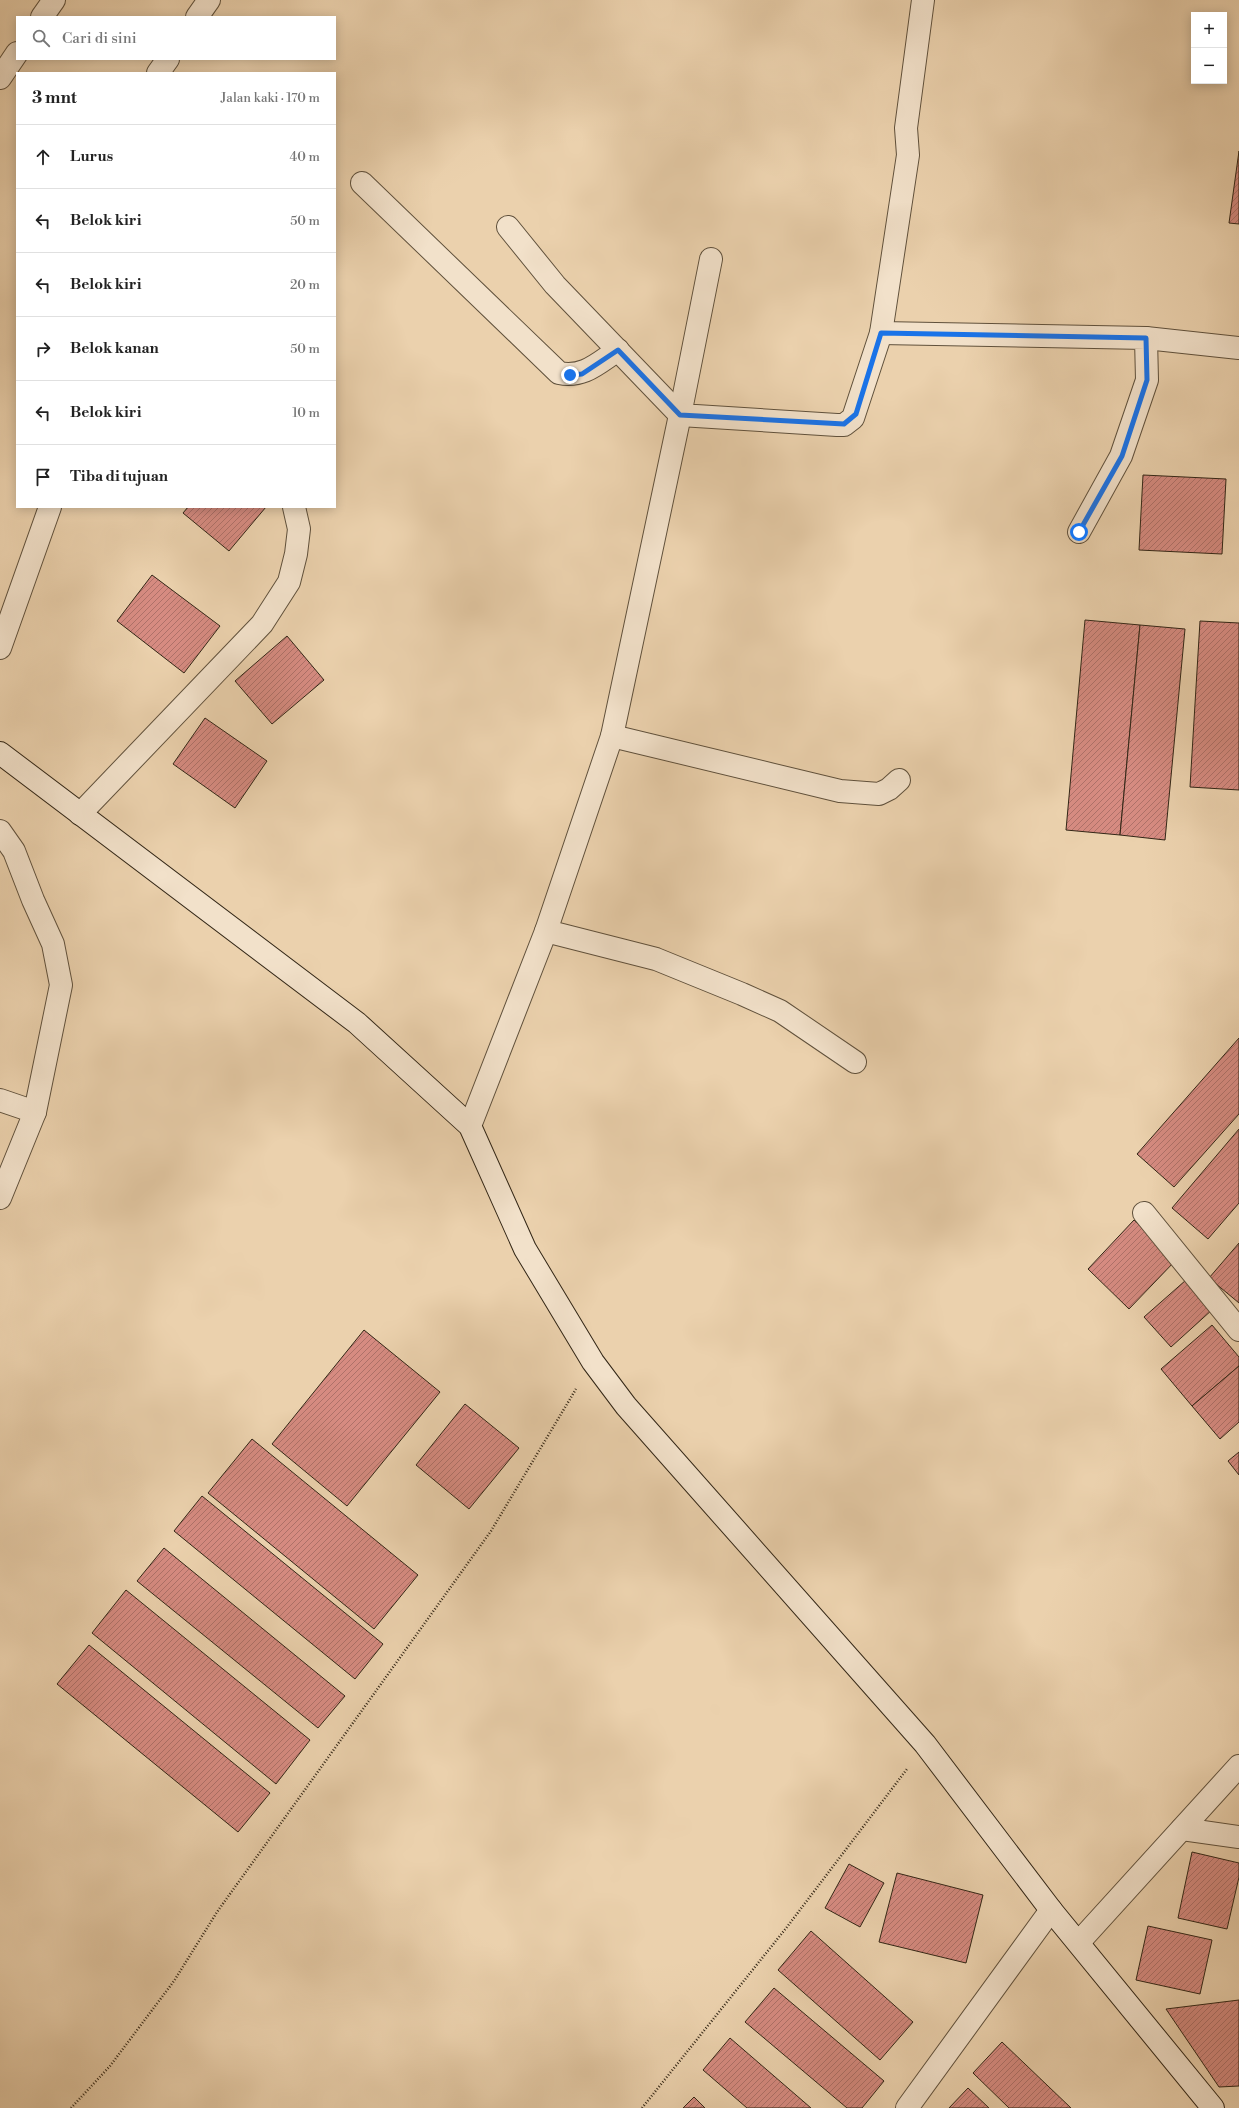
<!DOCTYPE html>
<html lang="id">
<head>
<meta charset="utf-8">
<style>
  :root { --surface:#fff; --page:#f6f6f6; --text:#222; --muted:#767676; --line:#e0e0e0 }
  body { margin:0; font-family:"Libre Bodoni",serif; background:var(--page); color:var(--text) }
  .controls { position:absolute; right:12px; top:12px; display:grid; overflow:hidden; border-radius:0px; box-shadow:0 2px 10px #0003 }
  .controls button { width:36px; height:36px; display:grid; place-items:center; padding:0; border:0; border-bottom:1px solid var(--line); background:var(--surface); color:var(--text); font:20px sans-serif }
  .stop { position:absolute; width:12px; height:12px; margin:-9px; border:3px solid #1a73e8; border-radius:50%; background:#fff }
  .stop.end { background:#1a73e8; border-color:#fff; box-shadow:0 1px 4px #0008 }
  .list { margin:0; padding:0; list-style:none }
  h2 { display:flex; justify-content:space-between; align-items:center; height:52px; margin:0; padding:0 16px; font-size:17px }
  h2 small { font-size:13px; font-weight:400; color:var(--muted) }
  .list li { display:grid; grid-template-columns:26px 1fr auto; gap:12px; align-items:center; box-sizing:border-box; height:64px; padding:0 16px; border-top:1px solid var(--line) }
  .list b { display:block; font-size:15px; white-space:nowrap }
  .list em { font-size:13px; font-style:normal; color:var(--muted) }
  .icon { flex:none; width:22px; height:22px; fill:none; stroke:currentColor; stroke-width:2; stroke-linecap:round; stroke-linejoin:round }
  .map { position:relative; flex:none; width:1239px; height:2108px; overflow:hidden }
  .search { position:absolute; background:var(--surface); box-shadow:0 2px 10px #0003; left:16px; top:16px; width:320px; height:44px; display:flex; align-items:center; gap:10px; box-sizing:border-box; padding:0 14px; border-radius:0px; color:var(--muted); font-size:15px }
  .panel { position:absolute; background:var(--surface); box-shadow:0 2px 10px #0003; left:16px; top:72px; width:320px; height:436px; border-radius:0px }
  .map>svg:first-child { display:block }
</style>
</head>
<body>
<div class="map">
<svg width="1239" height="2108" viewBox="0 0 1239 2108">
  <defs>
    <pattern id="building-hatch" width="6" height="6" patternUnits="userSpaceOnUse"><rect width="6" height="6" fill="#d68b81"/><path d="M-1 1l2-2M0 6l6-6M5 7l2-2" fill="none" stroke="#ae7169"/></pattern>
  </defs>
  <rect width="100%" height="100%" fill="#ebd1ad"/>
  <filter id="stains"><feTurbulence type="fractalNoise" baseFrequency=".005" numOctaves="4"/><feColorMatrix values="0 0 0 0 .2 0 0 0 0 .09 0 0 0 0 .02 0 0 0 .5 -.17"/></filter>
  <radialGradient id="worn" r=".72"><stop offset=".6" stop-color="#630" stop-opacity="0"/><stop offset="1" stop-color="#630" stop-opacity=".3"/></radialGradient>
  <g fill="url(#building-hatch)" stroke="#322616">
    <polygon points="1239,151 1239,224 1229,223"/>
    <polygon points="1143,475 1226,479 1222,554 1139,550"/>
    <polygon points="188,507 266,507 229,551 183,513"/>
    <polygon points="152,575 220,626 184,673 117,621"/>
    <polygon points="1085,620 1140,625 1120,835 1066,830"/>
    <polygon points="1200,621 1239,623 1239,790 1190,787"/>
    <polygon points="1140,625 1185,629 1165,840 1120,835"/>
    <polygon points="287,636 324,680 272,724 235,681"/>
    <polygon points="205,718 267,761 235,808 173,764"/>
    <polygon points="1239,1038 1239,1114 1174,1187 1137,1154"/>
    <polygon points="1239,1129 1239,1203 1208,1239 1172,1208"/>
    <polygon points="1134,1220 1176,1260 1129,1309 1088,1269"/>
    <polygon points="1239,1243 1239,1303 1209,1278"/>
    <polygon points="1186,1280 1213,1309 1171,1347 1144,1317"/>
    <polygon points="1212,1325 1239,1357 1239,1366 1192,1406 1161,1369"/>
    <polygon points="364,1330 440,1392 347,1506 272,1444"/>
    <polygon points="1239,1366 1239,1422 1220,1439 1192,1406"/>
    <polygon points="465,1404 519,1448 469,1509 416,1465"/>
    <polygon points="252,1439 418,1575 374,1629 208,1493"/>
    <polygon points="1239,1452 1239,1475 1228,1461"/>
    <polygon points="202,1496 383,1644 355,1679 174,1531"/>
    <polygon points="164,1548 345,1696 318,1728 137,1581"/>
    <polygon points="126,1590 310,1740 276,1784 92,1633"/>
    <polygon points="89,1645 270,1793 238,1832 57,1684"/>
    <polygon points="1192,1852 1239,1863 1239,1877 1227,1929 1178,1918"/>
    <polygon points="849,1864 884,1883 860,1927 825,1908"/>
    <polygon points="897,1873 983,1895 966,1963 879,1942"/>
    <polygon points="1148,1926 1212,1940 1200,1994 1136,1980"/>
    <polygon points="811,1931 913,2022 880,2060 778,1970"/>
    <polygon points="774,1988 884,2081 862,2108 847,2108 745,2022"/>
    <polygon points="1239,2000 1239,2086 1219,2087 1166,2009"/>
    <polygon points="730,2038 811,2108 747,2108 703,2070"/>
    <polygon points="1002,2042 1071,2108 1009,2108 973,2073"/>
    <polygon points="968,2088 989,2108 949,2108"/>
    <polygon points="694,2097 705,2108 683,2108"/>
  </g>
  <g fill="none" stroke-linecap="round" stroke-linejoin="round">
    <defs>
      <g id="street">
        <polyline points="42,17 54,0"/>
        <polyline points="197,17 209,0"/>
        <polyline points="158,73 168,59"/>
        <polyline points="0,78 17,53"/>
        <path d="M362 183 559 373C584 378 598 363 618 350"/>
        <polyline points="711,259 680,415 837,425 844,425 853,418 881,333 908,155 906,128 923,0"/>
        <polyline points="881,333 1146,338 1147,380 1121,456 1079,532"/>
        <polyline points="1146,338 1239,348"/>
        <polyline points="0,648 50,507"/>
        <polyline points="612,736 840,791 879,794 889,789 899,780"/>
        <polyline points="80,814 262,624 289,582 296,554 299,529 294,507"/>
        <polyline points="0,831 14,851 33,900 53,944 61,985 35,1112 0,1198"/>
        <polyline points="546,931 656,959 742,994 780,1011 855,1062"/>
        <polyline points="0,1100 35,1112"/>
        <polyline points="470,1126 546,931 612,736 680,415 555,285 508,227"/>
        <polyline points="1144,1213 1239,1330"/>
        <polyline points="1182,1829 1239,1837"/>
        <polyline points="1079,1942 1239,1766"/>
        <polyline points="907,2108 1051,1910"/>
      </g>
      <polyline id="secondary" points="0,753 357,1023 470,1126 525,1249 593,1362 626,1406 925,1744 1051,1910 1213,2108"/>
    </defs>
    <use href="#street" stroke="#60513c" stroke-width="24"/>
    <use href="#secondary" stroke="#322616" stroke-width="24"/>
    <g stroke="#322616" stroke-width="2.5" stroke-dasharray="1 2" stroke-linecap="butt">
      <polyline points="71,2108 110,2066 174,1981 217,1912 491,1531 576,1389"/>
      <polyline points="642,2108 787,1927 907,1769"/>
    </g>
    <use href="#street" stroke="#f2e1ca" stroke-width="22"/>
    <use href="#secondary" stroke="#f2e1ca" stroke-width="22"/>
  </g>
  <g fill="none" stroke-linecap="round" stroke-linejoin="round">
    <polyline stroke="#1a73e8" stroke-width="5" points="570,375 582,374 618,350 680,415 844,424 856,414 881,333 1146,338 1147,380 1122,456 1079,532"/>
  </g>
  <rect width="100%" height="100%" filter="url(#stains)"/>
  <rect width="100%" height="100%" fill="url(#worn)"/>
</svg>
<div class="controls">
<button>+</button>
<button>−</button>
</div>
<div class="stop" style="left:1079px;top:532px"></div>
<div class="stop end" style="left:570px;top:375px"></div>
<div class="search"><svg class="icon" aria-label="search" viewBox="0 0 24 24"><circle cx="10" cy="10" r="6"/><path d="M15 15l6 6"/></svg>Cari di sini</div>
<section class="panel">
<h2>3 mnt<small>Jalan kaki · 170 m</small></h2>
<ul class="list">
<li><svg class="icon" aria-label="ahead" viewBox="0 0 24 24"><path d="M12 20V5M6 11l6-6 6 6"/></svg><div><b>Lurus</b></div><em>40 m</em></li>
<li><svg class="icon" aria-label="left" viewBox="0 0 24 24"><path d="M17 20v-9H6M10 6l-5 5 5 5"/></svg><div><b>Belok kiri</b></div><em>50 m</em></li>
<li><svg class="icon" aria-label="left" viewBox="0 0 24 24"><path d="M17 20v-9H6M10 6l-5 5 5 5"/></svg><div><b>Belok kiri</b></div><em>20 m</em></li>
<li><svg class="icon" aria-label="right" viewBox="0 0 24 24"><path d="M7 20v-9h11M14 6l5 5-5 5"/></svg><div><b>Belok kanan</b></div><em>50 m</em></li>
<li><svg class="icon" aria-label="left" viewBox="0 0 24 24"><path d="M17 20v-9H6M10 6l-5 5 5 5"/></svg><div><b>Belok kiri</b></div><em>10 m</em></li>
<li><svg class="icon" aria-label="arrive" viewBox="0 0 24 24"><path d="M6 21V4h12l-3 4 3 4H6"/></svg><div><b>Tiba di tujuan</b></div></li>
</ul>
</section>
</div>
</body>
</html>
